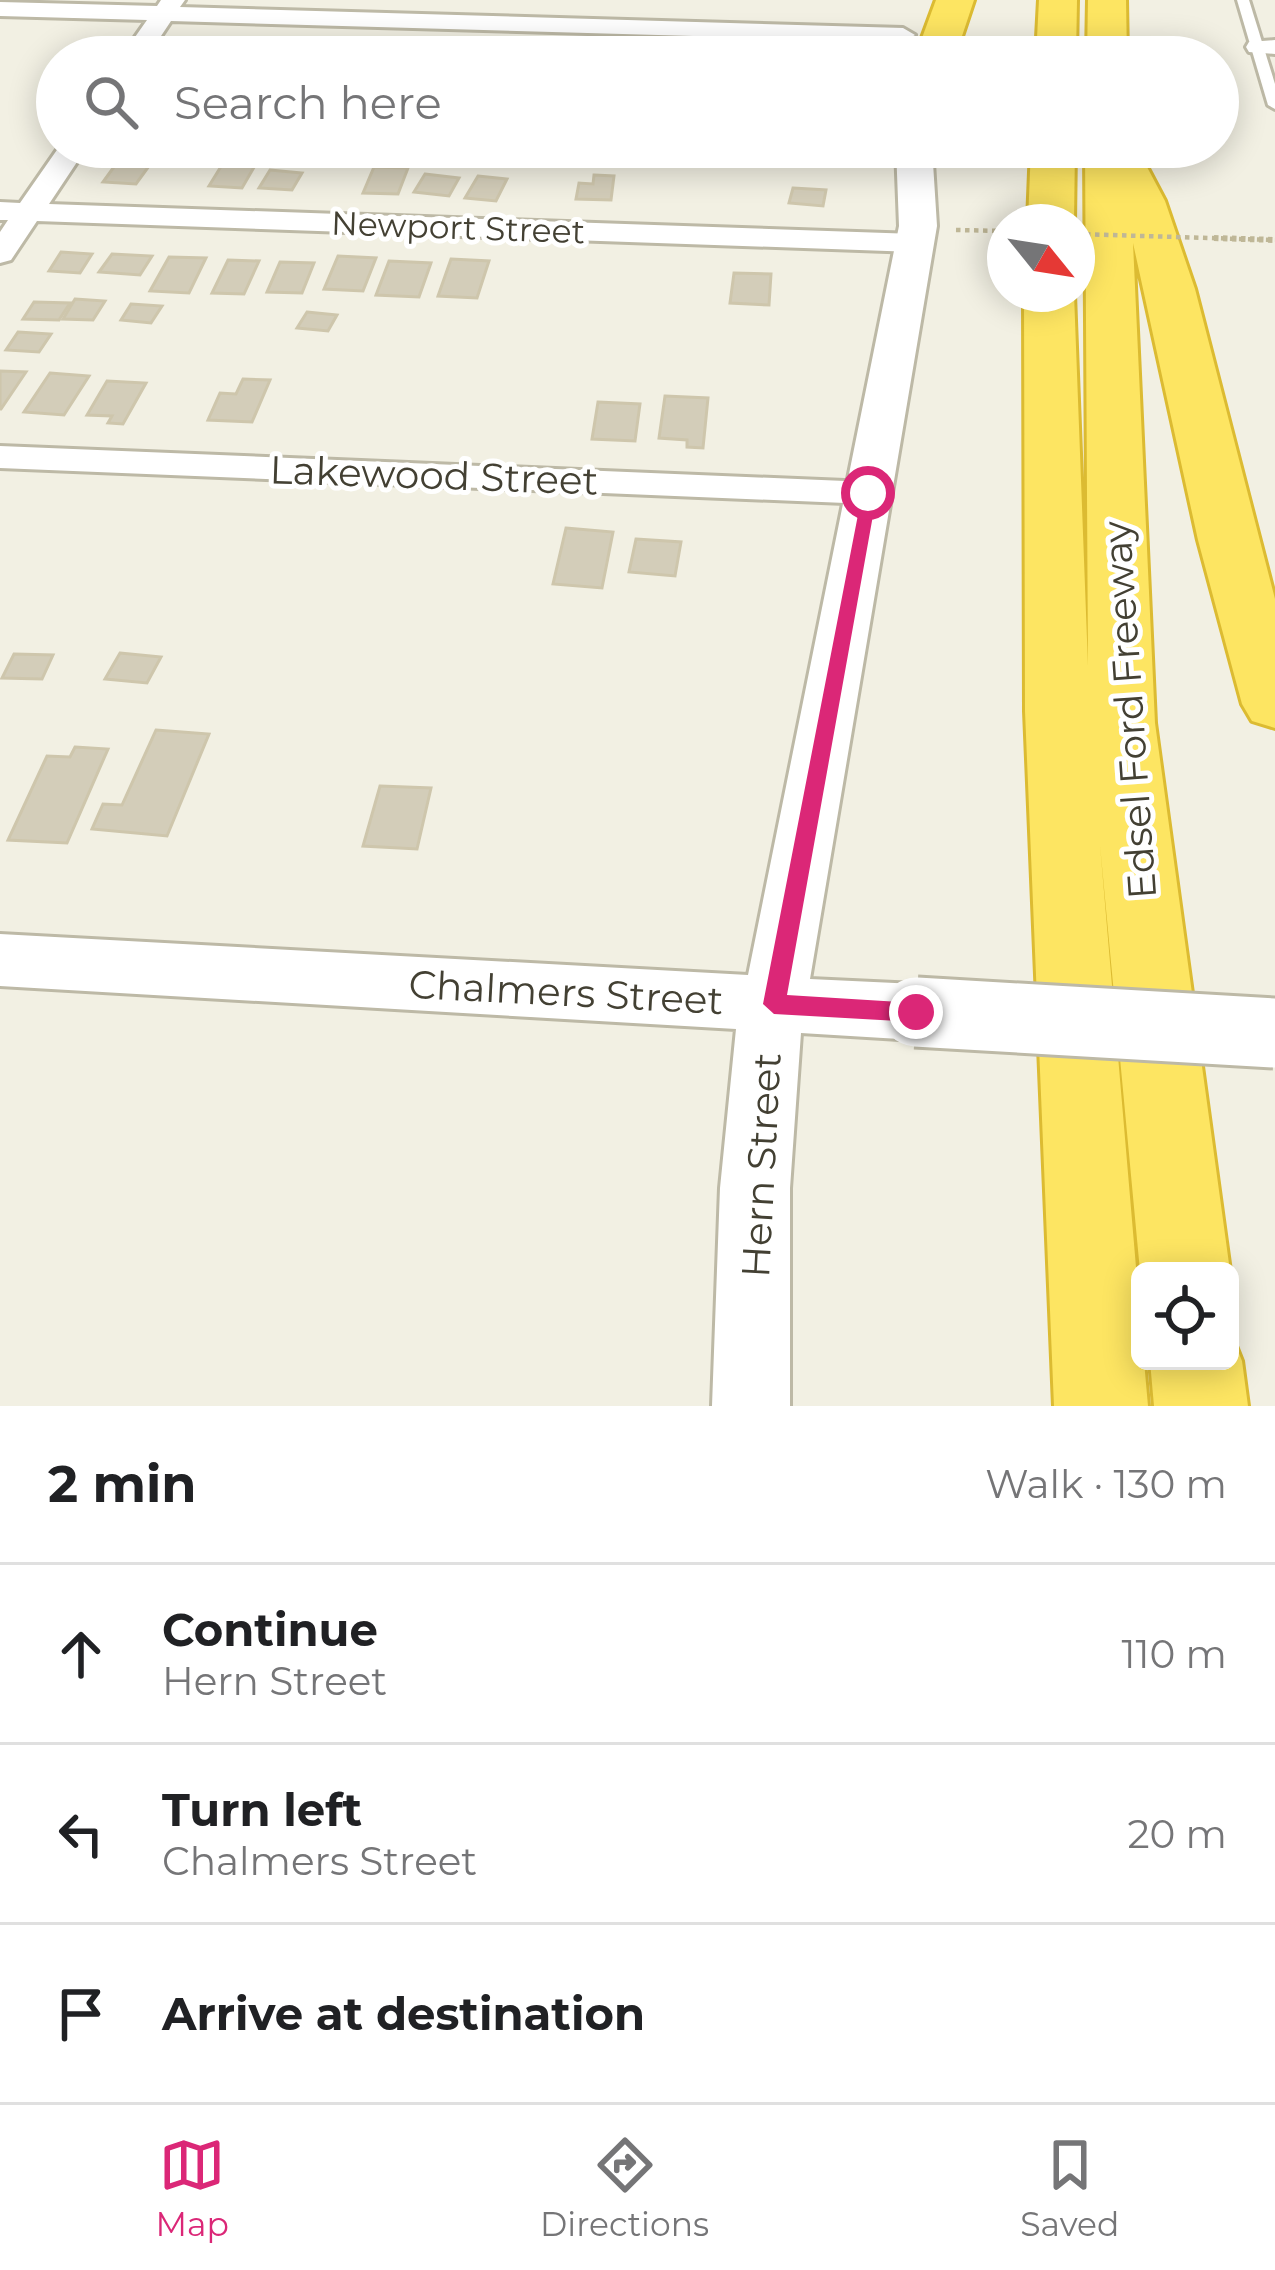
<!DOCTYPE html>
<html lang="en">
<head>
<meta charset="utf-8">
<style>
  :root { --surface:#fff; --page:#f2f2f2; --text:#202124; --muted:#757577; --line:#e0e0e0; --accent:#db2777 }
  body { margin:0; font-family:Montserrat,sans-serif; background:var(--page); color:var(--text) }
  .controls { position:absolute; right:36px; bottom:36px; display:grid; overflow:hidden; border-radius:18px; box-shadow:0 6px 30px #0003 }
  .controls button { width:108px; height:108px; display:grid; place-items:center; padding:0; border:0; border-bottom:3px solid var(--line); background:var(--surface); color:var(--text); font:60px sans-serif }
  .compass { position:absolute; left:987px; top:204px; width:108px; height:108px; border-radius:50%; background:var(--surface); box-shadow:0 6px 30px #0003; rotate:120deg }
  .stop { position:absolute; width:36px; height:36px; margin:-27px; border:9px solid #db2777; border-radius:50%; background:#fff }
  .stop.end { background:#db2777; border-color:#fff; box-shadow:0 3px 12px #0008 }
  .list { margin:0; padding:0; list-style:none }
  h2 { display:flex; justify-content:space-between; align-items:center; height:156px; margin:0; padding:0 48px; font-size:51px }
  h2 small { font-size:39px; font-weight:400; color:var(--muted) }
  .list li { display:grid; grid-template-columns:78px 1fr auto; gap:36px; align-items:center; box-sizing:border-box; height:180px; padding:0 48px; border-top:3px solid var(--line) }
  .list b { display:block; font-size:45px; white-space:nowrap }
  .list p { margin:0; font-size:39px; white-space:nowrap; color:var(--muted) }
  .list em { font-size:39px; font-style:normal; color:var(--muted) }
  .icon { flex:none; width:66px; height:66px; fill:none; stroke:currentColor; stroke-width:2; stroke-linecap:round; stroke-linejoin:round }
  .map { position:relative; flex:none; width:1275px; height:1406px; overflow:hidden }
  .search { position:absolute; background:var(--surface); box-shadow:0 6px 30px #0003; left:36px; right:36px; top:36px; height:132px; display:flex; align-items:center; gap:30px; box-sizing:border-box; padding:0 42px; border-radius:66px; color:var(--muted); font-size:45px }
  .sheet { height:696px; background:var(--surface) }
  nav { display:flex; justify-content:space-around; align-items:center; box-sizing:border-box; height:168px; border-top:3px solid var(--line); background:var(--surface); font-size:33px; color:var(--muted) }
  nav a { display:grid; justify-items:center; gap:6px }
  nav .on { color:var(--accent) }
  .map>svg:first-child { display:block }
</style>
</head>
<body>
<div class="map">
<svg width="1275" height="1406" viewBox="0 0 1275 1406">
  <rect width="100%" height="100%" fill="#f2f0e3"/>
  <g fill="#d3cdb9" stroke="#cec6ac" stroke-width="3">
    <polygon points="437,43 464,45 457,57 428,57"/>
    <polygon points="232,46 262,47 255,57 223,57"/>
    <polygon points="577,147 603,147 599,160 572,158"/>
    <polygon points="124,153 157,155 136,184 103,182"/>
    <polygon points="225,160 257,162 242,188 209,186"/>
    <polygon points="374,167 408,168 398,194 363,193"/>
    <polygon points="270,170 302,173 292,190 259,188"/>
    <polygon points="425,174 459,178 449,196 414,192"/>
    <polygon points="594,175 614,176 611,200 576,199 579,183 593,184"/>
    <polygon points="478,176 507,179 496,201 465,198"/>
    <polygon points="793,188 826,190 823,206 789,203"/>
    <polygon points="61,252 92,254 80,273 49,271"/>
    <polygon points="112,254 152,256 140,275 99,272"/>
    <polygon points="338,256 376,258 363,291 324,289"/>
    <polygon points="169,257 206,258 189,293 150,291"/>
    <polygon points="451,259 489,261 477,298 438,296"/>
    <polygon points="228,260 259,261 244,294 212,293"/>
    <polygon points="389,261 431,263 419,297 376,295"/>
    <polygon points="280,262 314,263 302,293 267,292"/>
    <polygon points="734,273 771,274 769,305 730,303"/>
    <polygon points="75,299 105,301 93,320 63,319"/>
    <polygon points="34,302 70,303 59,320 23,319"/>
    <polygon points="131,304 162,306 151,323 121,320"/>
    <polygon points="307,312 337,315 328,331 297,328"/>
    <polygon points="18,332 51,334 39,352 6,350"/>
    <polygon points="0,371 26,372 1,409 0,409"/>
    <polygon points="50,373 89,376 64,415 24,412"/>
    <polygon points="243,379 270,380 252,422 208,420 220,393 236,394"/>
    <polygon points="107,381 146,383 123,424 108,423 112,416 87,415"/>
    <polygon points="665,396 708,398 703,448 687,447 687,440 659,438"/>
    <polygon points="598,402 640,404 635,441 592,439"/>
    <polygon points="566,528 613,532 602,588 553,584"/>
    <polygon points="636,539 681,542 675,576 629,572"/>
    <polygon points="120,653 161,657 147,683 105,679"/>
    <polygon points="14,654 53,655 42,679 2,678"/>
    <polygon points="156,730 209,734 167,836 92,829 103,804 122,805"/>
    <polygon points="75,747 108,749 67,843 8,840 47,756 70,757"/>
    <polygon points="380,786 431,788 417,849 363,846"/>
  </g>
  <g fill="none" stroke-linecap="round" stroke-linejoin="round">
    <defs>
      <polygon id="service" points="1237,0 1249,0 1275,84 1275,109 1268,105"/>
      <g id="minor">
        <polygon points="161,0 185,0 180,7 903,28 915,35 903,42 171,21 147,57 121,57 147,20 0,16 0,2 157,6"/>
        <polygon points="1275,40 1275,54 1249,52 1246,47 1249,42"/>
        <polygon points="59,147 87,147 49,204 915,234 930,243 915,252 37,221 11,260 0,263 0,232 8,220 0,220 0,202 20,203"/>
        <polygon points="0,446 869,482 882,485 887,493 882,501 869,504 0,468"/>
      </g>
      <polygon id="tertiary" points="896,147 932,147 937,226 810,979 916,984 939,993 948,1012 939,1031 916,1040 801,1033 790,1188 790,1406 712,1406 720,1188 736,1029 0,986 0,934 748,975 899,226"/>
      <g id="motorway">
        <polygon points="936,0 974,0 955,57 915,57"/>
        <polygon points="1039,0 1077,0 1076,57 1036,57"/>
        <polygon points="1088,0 1126,0 1127,57 1087,57"/>
        <polygon points="1031,147 1075,147 1074,222 1028,222"/>
        <polygon points="1085,147 1138,150 1165,201 1195,289 1275,599 1275,728 1252,721 1242,704 1198,540 1133,243 1155,723 1230,1271 1140,1271 1100,845 1140,1314 1140,1361 1144,1361 1148,1406 1054,1406 1025,711 1024,294 1074,294 1088,666"/>
        <polygon points="1230,1331 1242,1361 1248,1406 1154,1406 1150,1361 1230,1361"/>
      </g>
    </defs>
    <use href="#service" stroke="#bdb9a6" stroke-width="6"/>
    <use href="#minor" stroke="#bdb9a6" stroke-width="6"/>
    <use href="#tertiary" stroke="#bdb9a6" stroke-width="6"/>
    <use href="#motorway" stroke="#dcbb32" stroke-width="6"/>
    <polyline stroke="#bfb797" stroke-width="4.5" stroke-dasharray="4.5 4.5" stroke-linecap="butt" points="956,230 1005,231"/>
    <use href="#service" fill="#fff" fill-rule="evenodd"/>
    <use href="#minor" fill="#fff" fill-rule="evenodd"/>
    <use href="#tertiary" fill="#fff" fill-rule="evenodd"/>
    <use href="#motorway" fill="#fde562" fill-rule="evenodd"/>
    <defs>
      <polyline id="tertiary-bridge" points="916,1012 1275,1033"/>
    </defs>
    <use href="#tertiary-bridge" stroke="#bdb9a6" stroke-width="75" stroke-linecap="butt"/>
    <polyline stroke="#bfb797" stroke-width="4.5" stroke-dasharray="4.5 4.5" stroke-linecap="butt" points="1077,234 1275,240"/>
    <polyline stroke="#bfb797" stroke-width="6" stroke-dasharray="4.5 4.5" stroke-linecap="butt" points="1214,238 1275,240"/>
    <use href="#tertiary-bridge" stroke="#fff" stroke-width="69"/>
  </g>
  <polygon fill="#db2777" points="863,489 877,493 787,995 916,1003 928,1012 916,1022 774,1014 763,1004"/>
  <g text-anchor="middle" stroke-width="10" stroke-linejoin="round" paint-order="stroke">
    <g font-size="33" fill="#434033" stroke="#fff">
      <text transform="translate(458 227) rotate(2)" y="12">Newport Street</text>
    </g>
    <g font-size="39" fill="#434033" stroke="#fff">
      <text transform="translate(434 475) rotate(2)" y="14">Lakewood Street</text>
      <text transform="translate(1129 710) rotate(-94)" y="14">Edsel Ford Freeway</text>
      <text transform="translate(566 992) rotate(3)" y="14">Chalmers Street</text>
      <text transform="translate(761 1165) rotate(-87)" y="14">Hern Street</text>
    </g>
  </g>
</svg>
<div class="controls">
<button><svg class="icon" aria-label="locate" viewBox="0 0 24 24"><circle cx="12" cy="12" r="6"/><path d="M12 2v4M12 18v4M2 12h4M18 12h4"/></svg></button>
</div>
<svg class="compass" viewBox="-18 -18 36 36"><path d="M0-13l5 13h-10z" fill="#e53935"/><path d="M0 13l5-13h-10z" fill="#757577"/></svg>
<div class="stop" style="left:868px;top:493px"></div>
<div class="stop end" style="left:916px;top:1012px"></div>
<div class="search"><svg class="icon" aria-label="search" viewBox="0 0 24 24"><circle cx="10" cy="10" r="6"/><path d="M15 15l6 6"/></svg>Search here</div>
</div>
<section class="sheet">
<h2>2 min<small>Walk · 130 m</small></h2>
<ul class="list">
<li><svg class="icon" aria-label="ahead" viewBox="0 0 24 24"><path d="M12 20V5M6 11l6-6 6 6"/></svg><div><b>Continue</b><p>Hern Street</p></div><em>110 m</em></li>
<li><svg class="icon" aria-label="left" viewBox="0 0 24 24"><path d="M17 20v-9H6M10 6l-5 5 5 5"/></svg><div><b>Turn left</b><p>Chalmers Street</p></div><em>20 m</em></li>
<li><svg class="icon" aria-label="arrive" viewBox="0 0 24 24"><path d="M6 21V4h12l-3 4 3 4H6"/></svg><div><b>Arrive at destination</b></div></li>
</ul>
</section>
<nav>
<a class="on"><svg class="icon" aria-label="map" viewBox="0 0 24 24"><path d="M3 6l6-2 6 2 6-2v14l-6 2-6-2-6 2zM9 4v14M15 6v14"/></svg>Map</a>
<a><svg class="icon" aria-label="directions" viewBox="0 0 24 24"><path d="M12 3l9 9-9 9-9-9zM9 14v-3h6M13 9l2 2-2 2"/></svg>Directions</a>
<a><svg class="icon" aria-label="saved" viewBox="0 0 24 24"><path d="M7 4h10v16l-5-4-5 4z"/></svg>Saved</a>
</nav>
</body>
</html>
